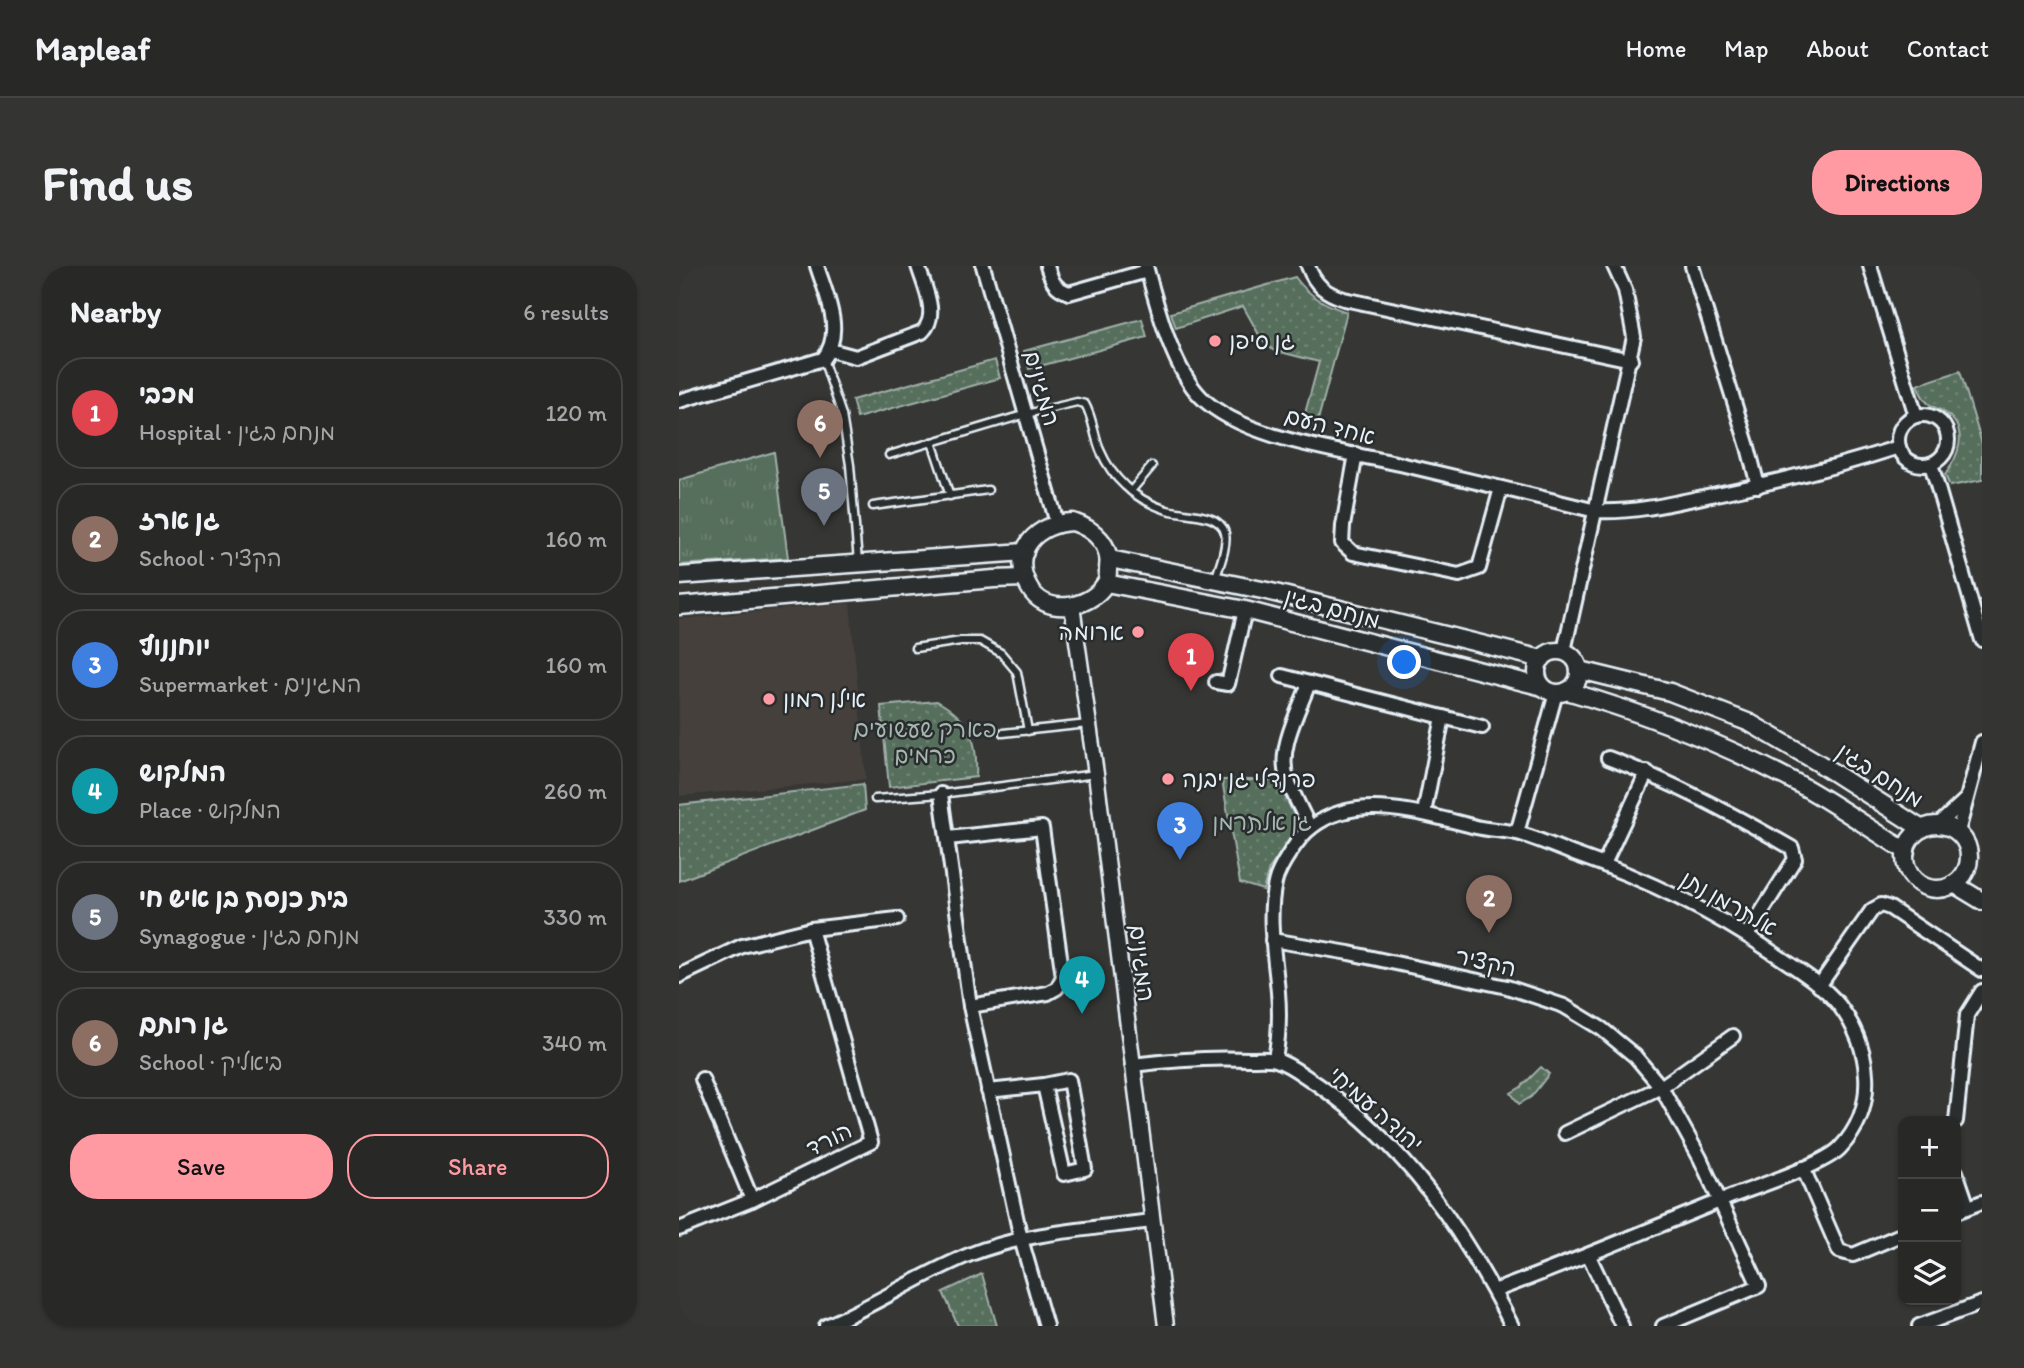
<!DOCTYPE html>
<html lang="en">
<head>
<meta charset="utf-8">
<style>
  :root { --surface:#282827; --page:#343433; --text:#f1f3f6; --muted:#a5a6a7; --line:#444; --accent:#ff9aa2 }
  body { margin:0; font-family:Itim,"Playpen Sans Hebrew",sans-serif; background:var(--page); color:var(--text) }
  .controls { position:absolute; right:21px; bottom:21px; display:grid; overflow:hidden; border-radius:14px; box-shadow:0 2px 5px #0004 }
  .controls button { width:63px; height:63px; display:grid; place-items:center; padding:0; border:0; border-bottom:2px solid var(--line); background:var(--surface); color:var(--text); font:35px sans-serif }
  .you { position:absolute; left:726px; top:397px; width:24px; height:24px; margin:-18px; border:5px solid #fff; border-radius:50%; background:#1a73e8; box-shadow:0 0 0 10px #1a73e833 }
  .badge { display:grid; place-items:center; width:46px; height:46px; border-radius:50%; background:var(--accent); color:#fff; font-size:23px; font-weight:700 }
  .pin { position:absolute; translate:-50% -58px; filter:drop-shadow(0 2px 4px #0008) }
  .pin::after { content:''; position:absolute; top:37px; width:24px; height:21px; background:inherit; clip-path:polygon(0 0,100% 0,50% 100%) }
  .list { margin:0; padding:0; list-style:none }
  h2 { display:flex; justify-content:space-between; align-items:center; height:91px; margin:0; padding:0 28px; font-size:30px }
  h2 small { font-size:23px; font-weight:400; color:var(--muted) }
  .list li { display:grid; grid-template-columns:46px 1fr auto; gap:21px; align-items:center; box-sizing:border-box; height:112px; margin:0 14px 14px; padding:0 14px; border:2px solid var(--line); border-radius:28px }
  .list b { display:block; font-size:26px; white-space:nowrap }
  .list p { margin:0; font-size:23px; white-space:nowrap; color:var(--muted) }
  .list em { font-size:23px; font-style:normal; color:var(--muted) }
  .actions { display:flex; gap:14px; padding:21px 28px }
  .actions a { flex:1; padding:16px 0; border:2px solid var(--accent); border-radius:28px; text-align:center; font-size:24px; color:var(--accent) }
  .actions .main { background:var(--accent); color:#111 }
  .icon { flex:none; width:38px; height:38px; fill:none; stroke:currentColor; stroke-width:2; stroke-linecap:round; stroke-linejoin:round }
  .map { position:relative; flex:none; width:1303px; height:1060px; overflow:hidden; border-radius:28px }
  header { display:flex; align-items:center; gap:42px; box-sizing:border-box; height:98px; padding:0 35px; background:var(--surface); border-bottom:2px solid var(--line) }
  header strong { font-size:33px }
  nav { display:flex; gap:38px; margin-inline-start:auto; font-size:24px }
  .intro { display:flex; align-items:center; justify-content:space-between; box-sizing:border-box; height:168px; padding:0 42px }
  h1 { margin:0; font-size:49px }
  .button { padding:18px 32px; border-radius:28px; background:var(--accent); color:#111; font-size:24px; font-weight:700 }
  main { display:flex; gap:42px; padding:0 42px }
  aside { flex:1; background:var(--surface); border-radius:28px; box-shadow:0 2px 5px #0004 }
  .map>svg:first-child { display:block }
</style>
</head>
<body>
<header>
<strong>Mapleaf</strong>
<nav><a>Home</a><a>Map</a><a>About</a><a>Contact</a></nav>
</header>
<div class="intro"><h1>Find us</h1><a class="button">Directions</a></div>
<main>
<aside>
<h2>Nearby<small>6 results</small></h2>
<ul class="list">
<li><span class="badge" style="background:#e0444e">1</span><div><b>מכבי</b><p>Hospital · מנחם בגין</p></div><em>120 m</em></li>
<li><span class="badge" style="background:#8d6e63">2</span><div><b>גן ארז</b><p>School · הקציר</p></div><em>160 m</em></li>
<li><span class="badge" style="background:#3f7fe0">3</span><div><b>יוחננוף</b><p>Supermarket · המגינים</p></div><em>160 m</em></li>
<li><span class="badge" style="background:#0f9aa8">4</span><div><b>המלקוש</b><p>Place · המלקוש</p></div><em>260 m</em></li>
<li><span class="badge" style="background:#6b7280">5</span><div><b>בית כנסת בן איש חי</b><p>Synagogue · מנחם בגין</p></div><em>330 m</em></li>
<li><span class="badge" style="background:#8d6e63">6</span><div><b>גן רותם</b><p>School · ביאליק</p></div><em>340 m</em></li>
</ul>
<div class="actions"><a class="main">Save</a><a>Share</a></div>
</aside>
<div class="map">
<svg width="1303" height="1060" viewBox="0 0 1303 1060">
  <defs>
    <pattern id="grass-tufts" width="24" height="20" patternUnits="userSpaceOnUse" patternTransform="scale(1.75)"><rect width="24" height="20" fill="#576e5b"/><path d="M3 7l-1-3M5 7V3M7 7l1-3M15 17l-1-3M17 17v-4M19 17l1-3" fill="none" stroke="#6f8373"/></pattern>
    <pattern id="park-dots" width="8" height="8" patternUnits="userSpaceOnUse" patternTransform="scale(1.75)"><rect width="8" height="8" fill="#576e5b"/><path d="M2 2h.1M6 6h.1" fill="none" stroke="#6f8373" stroke-width="1.8" stroke-linecap="round"/></pattern>
  </defs>
  <rect width="100%" height="100%" fill="#363634"/>
  <filter id="ink" filterUnits="userSpaceOnUse"><feTurbulence type="fractalNoise" baseFrequency=".0143" numOctaves="2"/><feDisplacementMap in="SourceGraphic" scale="14" xChannelSelector="R" yChannelSelector="G"/><feConvolveMatrix kernelMatrix="1 2 1 2 8 2 1 2 1" color-interpolation-filters="sRGB"/></filter>
  <g filter="url(#ink)">
    <polygon fill="#44413b" points="171,337 187,513 0,530 0,353"/>
    <polygon fill="url(#grass-tufts)" stroke="#a0b0aa" stroke-width="2" points="95,186 109,292 0,299 0,214"/>
    <g fill="url(#park-dots)" stroke="#a0b0aa" stroke-width="2">
      <path d="M616 11C630 30 646 39 668 46L636 165 622 162 640 96 594 84 583 74 564 40 497 62 492 47Z"/>
      <polygon points="463,53 468,71 350,103 345,85"/>
      <polygon points="316,94 321,112 178,152 173,134"/>
      <path d="M1281 105 1303 178V214L1271 220 1266 209C1279 191 1290 166 1269 149 1263 144 1256 142 1250 138 1244 134 1241 125 1238 119Z"/>
      <path d="M258 435C292 454 299 474 297 511L210 521 202 440Z"/>
      <polygon points="543,514 598,514 621,561 590,603 584,624 561,617"/>
      <polygon points="184,518 186,544 0,615 0,539"/>
      <polygon points="862,801 870,808 852,831 840,838 832,827 842,821"/>
      <polygon points="303,1008 318,1060 279,1060 264,1026"/>
    </g>
    <g fill="none" stroke-linecap="round" stroke-linejoin="round">
      <defs>
        <g id="service">
          <polyline points="144,93 163,149 171,199 179,296"/>
          <polyline points="253,176 271,230"/>
          <path d="M210 189 347 148 398 136 406 138C414 152 415 169 421 184 427 198 435 210 446 220 457 231 473 239 488 244 505 249 541 246 546 267 549 280 540 301 536 314"/>
          <polyline points="452,225 473,200"/>
          <polyline points="194,240 309,224"/>
          <polyline points="236,382 282,375 301,375 322,387 338,406 349,465"/>
          <polyline points="324,467 409,458"/>
          <polyline points="196,533 262,528 417,508"/>
        </g>
        <g id="minor">
          <polyline points="304,0 378,257"/>
          <path d="M368 0C373 15 375 22 390 27L468 5"/>
          <path d="M467 0C478 39 493 102 522 131 563 173 664 185 721 198 786 213 852 229 917 245 956 247 995 237 1033 229 1097 216 1158 201 1220 181"/>
          <path d="M629 0C636 19 646 27 665 33L952 94"/>
          <polyline points="1013,0 1069,181 1079,220"/>
          <polyline points="1191,0 1237,150"/>
          <path d="M151 84 177 91 243 66C261 50 245 20 239 0"/>
          <path d="M0 135 144 93C166 66 147 29 138 0"/>
          <circle cx="1244" cy="174" r="25"/>
          <polyline points="677,188 664,260 663,277 674,287 780,309 800,302 822,222"/>
          <polyline points="1252,198 1303,374"/>
          <polyline points="885,385 955,71 946,24 935,0"/>
          <polyline points="603,410 803,461"/>
          <polyline points="537,416 549,418 566,344"/>
          <path d="M630 417C620 445 598 483 608 512 614 529 623 545 631 562"/>
          <path d="M929 492C994 516 1053 548 1113 582L1116 593 1068 669"/>
          <polyline points="262,528 291,740 342,973 367,1060"/>
          <polyline points="745,547 764,451"/>
          <polyline points="1259,559 1285,535"/>
          <polyline points="1279,566 1303,476"/>
          <polyline points="838,567 877,427"/>
          <polyline points="269,572 363,562 384,711 378,722 369,727 291,740"/>
          <polyline points="925,598 968,506"/>
          <polyline points="593,674 670,687 828,721 885,740 923,763 956,790 982,821 1021,892 1080,1020 984,1060"/>
          <polyline points="0,710 63,680 132,663 218,653"/>
          <polyline points="1140,720 1193,644 1202,639 1211,642 1303,704"/>
          <path d="M596 793C600 771 601 749 599 726 596 691 588 652 596 617 599 602 620 570 633 561 679 525 747 549 797 561 810 564 824 564 838 567 857 572 877 581 895 588 967 613 1033 645 1096 688 1117 702 1144 719 1160 739 1192 781 1200 841 1161 882 1146 898 1080 920 1056 929 976 961 897 995 815 1025"/>
          <path d="M453 799C492 794 531 791 570 793 578 793 589 792 597 794 611 798 625 810 638 818 728 880 784 964 833 1060"/>
          <polyline points="23,813 73,934"/>
          <polygon points="390,814 406,903 385,908 365,819"/>
          <polyline points="309,825 365,819"/>
          <polyline points="1277,855 1288,749 1303,725"/>
          <polyline points="886,867 982,821 1054,770"/>
          <polyline points="1124,902 1160,985 1174,989 1224,968"/>
          <polyline points="1277,906 1289,941"/>
          <polyline points="1277,946 1303,936"/>
          <polyline points="0,963 73,934 192,876 132,663"/>
          <polyline points="910,990 943,1060"/>
          <path d="M147 1060C197 1039 242 1008 292 988 349 966 412 963 472 955"/>
          <polyline points="1240,1060 1303,1037"/>
        </g>
        <polyline id="tertiary" points="393,340 417,508 487,1060"/>
        <g id="secondary">
          <path d="M394 256C415 263 433 279 429 303 429 307 429 314 426 318 410 344 365 350 350 321 330 285 358 257 394 256Z"/>
          <polyline points="431,293 588,325 863,393"/>
          <polyline points="0,310 346,286"/>
          <polyline points="427,317 566,344 864,421"/>
          <polyline points="0,340 315,313 345,312"/>
          <circle cx="879" cy="406" r="21"/>
          <polyline points="901,404 991,426 1071,457 1138,496 1243,563"/>
          <path d="M888 425C968 448 1045 478 1118 517 1155 537 1191 563 1227 585"/>
          <circle cx="1258" cy="591" r="32"/>
          <polyline points="1275,618 1303,635"/>
        </g>
      </defs>
      <use href="#service" stroke="#e8f1f8" stroke-width="11"/>
      <use href="#minor" stroke="#e8f1f8" stroke-width="18"/>
      <use href="#tertiary" stroke="#e8f1f8" stroke-width="19"/>
      <use href="#secondary" stroke="#e8f1f8" stroke-width="21"/>
      <use href="#service" stroke="#2a2d2e" stroke-width="6"/>
      <use href="#minor" stroke="#2a2d2e" stroke-width="12"/>
      <use href="#tertiary" stroke="#2a2d2e" stroke-width="14"/>
      <use href="#secondary" stroke="#2a2d2e" stroke-width="16"/>
    </g>
  </g>
  <g fill="#ff9aa2" stroke="#2a2d2e" stroke-width="2.5">
    <circle cx="536" cy="75" r="7"/>
    <circle cx="459" cy="366" r="7"/>
    <circle cx="90" cy="433" r="7"/>
    <circle cx="489" cy="513" r="7"/>
  </g>
  <g text-anchor="middle" stroke-width="5" stroke-linejoin="round" paint-order="stroke">
    <g font-size="23" fill="#e8f1f8" stroke="#2a2d2e" text-anchor="start">
      <text x="550" y="83">גן סיפן</text>
      <text x="445" y="374" text-anchor="end">ארומה</text>
      <text x="104" y="441">אילן רמון</text>
      <text x="503" y="521">פרנדלי גן יבנה</text>
    </g>
    <g font-size="23" fill="#e8f1f8" stroke="#2a2d2e">
      <text transform="translate(363 122) rotate(74)" y="8">המגינים</text>
      <text transform="translate(651 160) rotate(14)" y="8">אחד העם</text>
      <text transform="translate(653 342) rotate(15)" y="8">מנחם בגין</text>
      <text transform="translate(1201 509) rotate(33)" y="8">מנחם בגין</text>
      <text transform="translate(1050 637) rotate(30)" y="8">אלתרמן נתן</text>
      <text transform="translate(807 696) rotate(13)" y="8">הקציר</text>
      <text transform="translate(463 697) rotate(83)" y="8">המגינים</text>
      <text transform="translate(697 843) rotate(41)" y="8">יהודה עמיחי</text>
      <text transform="translate(150 873) rotate(-26)" y="8">הורד</text>
    </g>
    <g font-size="23" fill="#a7b6b1" stroke="#2a2d2e">
      <text x="246" y="471">פארק שעשועים<tspan x="246" dy="26">כרמים</tspan></text>
      <text x="583" y="564">גן אלתרמן</text>
    </g>
  </g>
</svg>
<div class="controls">
<button>+</button>
<button>−</button>
<button><svg class="icon" aria-label="layers" viewBox="0 0 24 24"><path d="M12 4l9 5-9 5-9-5zM3 14l9 5 9-5"/></svg></button>
</div>
<div class="you"></div>
<div class="pin badge" style="left:512px;top:425px;background:#e0444e">1</div>
<div class="pin badge" style="left:810px;top:667px;background:#8d6e63">2</div>
<div class="pin badge" style="left:501px;top:594px;background:#3f7fe0">3</div>
<div class="pin badge" style="left:403px;top:748px;background:#0f9aa8">4</div>
<div class="pin badge" style="left:145px;top:260px;background:#6b7280">5</div>
<div class="pin badge" style="left:141px;top:192px;background:#8d6e63">6</div>
</div>
</main>
</body>
</html>
